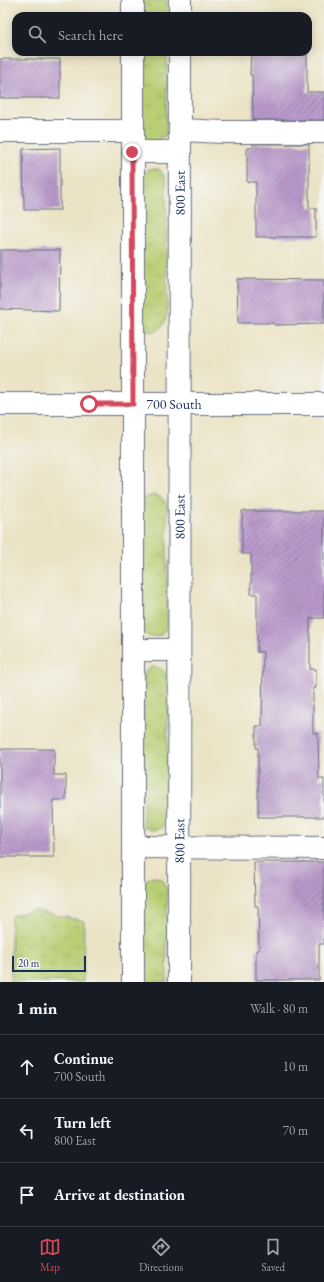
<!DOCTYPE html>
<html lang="en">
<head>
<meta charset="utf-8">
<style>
  :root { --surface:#171b24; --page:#20242c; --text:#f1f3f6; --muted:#9ea1a6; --line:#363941; --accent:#d1495b }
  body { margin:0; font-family:"EB Garamond",serif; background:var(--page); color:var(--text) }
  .scale { position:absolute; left:12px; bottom:10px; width:74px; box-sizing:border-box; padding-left:4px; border:2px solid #1b2f5e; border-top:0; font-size:11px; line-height:14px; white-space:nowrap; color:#1b2f5e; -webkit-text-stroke:3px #f6f6f2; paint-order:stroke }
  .stop { position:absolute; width:12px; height:12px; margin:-9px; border:3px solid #d1495b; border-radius:50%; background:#fff }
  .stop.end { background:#d1495b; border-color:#fff; box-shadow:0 1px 4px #0008 }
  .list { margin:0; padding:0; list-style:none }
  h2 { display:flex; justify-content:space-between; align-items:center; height:52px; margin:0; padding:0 16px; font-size:17px }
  h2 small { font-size:13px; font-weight:400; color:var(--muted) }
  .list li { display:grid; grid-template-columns:26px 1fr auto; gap:12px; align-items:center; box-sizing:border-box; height:64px; padding:0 16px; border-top:1px solid var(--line) }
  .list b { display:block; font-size:15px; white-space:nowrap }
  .list p { margin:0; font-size:13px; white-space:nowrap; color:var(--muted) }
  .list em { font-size:13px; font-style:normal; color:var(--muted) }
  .icon { flex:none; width:22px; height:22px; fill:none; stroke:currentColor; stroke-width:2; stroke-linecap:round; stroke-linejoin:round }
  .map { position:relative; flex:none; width:324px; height:982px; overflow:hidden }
  .search { position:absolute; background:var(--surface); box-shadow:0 2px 10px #0003; left:12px; right:12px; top:12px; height:44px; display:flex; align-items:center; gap:10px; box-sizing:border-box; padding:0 14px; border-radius:12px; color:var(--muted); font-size:15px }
  .sheet { height:244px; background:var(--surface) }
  nav { display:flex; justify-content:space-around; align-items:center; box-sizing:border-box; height:56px; border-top:1px solid var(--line); background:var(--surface); font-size:11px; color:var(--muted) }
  nav a { display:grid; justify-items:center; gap:2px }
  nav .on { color:var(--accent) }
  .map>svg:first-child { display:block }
</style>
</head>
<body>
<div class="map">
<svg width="324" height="982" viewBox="0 0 324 982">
  <defs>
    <pattern id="grass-tufts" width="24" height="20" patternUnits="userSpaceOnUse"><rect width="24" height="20" fill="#b8ce73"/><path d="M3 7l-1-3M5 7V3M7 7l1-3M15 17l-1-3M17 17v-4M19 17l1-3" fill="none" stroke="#9eb166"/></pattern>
    <pattern id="building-hatch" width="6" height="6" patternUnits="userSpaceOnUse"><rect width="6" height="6" fill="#b999ca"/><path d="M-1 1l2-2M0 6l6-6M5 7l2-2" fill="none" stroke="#967da7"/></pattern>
  </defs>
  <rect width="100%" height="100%" fill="#f6f6f2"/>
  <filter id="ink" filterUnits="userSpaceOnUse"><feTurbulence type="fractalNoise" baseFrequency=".025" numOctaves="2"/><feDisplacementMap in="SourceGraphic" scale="8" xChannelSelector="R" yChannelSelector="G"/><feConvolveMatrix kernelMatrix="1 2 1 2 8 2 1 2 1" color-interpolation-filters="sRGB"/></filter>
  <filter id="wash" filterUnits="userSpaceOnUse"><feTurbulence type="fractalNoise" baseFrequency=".012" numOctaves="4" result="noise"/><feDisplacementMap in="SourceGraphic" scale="16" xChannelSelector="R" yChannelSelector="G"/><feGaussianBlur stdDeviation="0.9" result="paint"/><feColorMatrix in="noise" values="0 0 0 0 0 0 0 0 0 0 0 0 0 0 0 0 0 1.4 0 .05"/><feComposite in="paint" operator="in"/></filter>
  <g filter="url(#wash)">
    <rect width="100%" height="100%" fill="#ebe3c5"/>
    <g fill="url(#grass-tufts)" stroke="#6a7e68">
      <rect x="140" y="0" width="27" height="16"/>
      <path d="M140 52H167L166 135C161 139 156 141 149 142L142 136Z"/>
      <path d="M149 169H159L165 177 166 182 167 313C165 328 153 340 142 325V176Z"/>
      <path d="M153 495C161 496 165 499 167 507V627L161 635 150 637 142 631V503L144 499Z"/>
      <path d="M152 667C162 667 166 671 168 680L166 818 162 828 152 830 143 827 144 672Z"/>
      <polygon points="154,877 161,879 167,889 167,982 141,982 142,884 145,880"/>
      <polygon points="33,910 84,921 83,982 11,982 11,916"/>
    </g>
    <g id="blocks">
      <g fill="url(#building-hatch)">
        <polygon points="251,52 307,52 307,92 324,92 324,120 253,120 252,75 250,75"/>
        <rect x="0" y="59" width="60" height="39"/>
        <polygon points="253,144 309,144 309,208 316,208 316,237 256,237 256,182 247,182 247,148 253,148"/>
        <polygon points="60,148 60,210 24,210 23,149"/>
        <polygon points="0,250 60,250 59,311 0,309"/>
        <polygon points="237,279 324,280 324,324 274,325 273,323 238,323"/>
        <polygon points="242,511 324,511 324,618 310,618 310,669 316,669 316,688 313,688 313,733 318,733 319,779 324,779 324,817 258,817 258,748 256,748 256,726 262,726 263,652 257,652 257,594 251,594 251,554 242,554"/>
        <polygon points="0,749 54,749 54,775 66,775 66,800 53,800 54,857 0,857"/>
        <polygon points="254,862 324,862 324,944 319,944 319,980 256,980 256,950 259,950 258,906 255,906"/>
      </g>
    </g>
  </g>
  <g filter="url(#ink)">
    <use href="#blocks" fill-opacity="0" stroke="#646e82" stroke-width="1"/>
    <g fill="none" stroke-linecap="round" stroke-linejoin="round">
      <defs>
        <g id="minor">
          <polyline points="133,0 133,16"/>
          <polyline points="180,16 180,0"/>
          <polyline points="133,52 133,982"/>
          <polyline points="180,130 224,132 324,132"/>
          <polyline points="0,131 133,131"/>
          <polyline points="133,152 180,152"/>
          <path id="s1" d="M0 404H324"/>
          <polyline points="133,650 179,650"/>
          <polyline points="133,847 324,848"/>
          <path id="s2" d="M179 982 180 52"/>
        </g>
      </defs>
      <use href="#minor" stroke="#646e82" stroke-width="24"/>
      <use href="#minor" stroke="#fff" stroke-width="22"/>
    </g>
  </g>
  <g fill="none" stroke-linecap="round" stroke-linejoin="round" filter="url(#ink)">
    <polyline stroke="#d1495b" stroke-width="5" points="89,404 133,404 132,152"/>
  </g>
  <g text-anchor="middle" stroke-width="3.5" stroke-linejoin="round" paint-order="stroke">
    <g font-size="14" fill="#1b2f5e" stroke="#f6f6f2">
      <text dy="5" stroke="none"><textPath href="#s2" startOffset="789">800 East</textPath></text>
      <text dy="5" stroke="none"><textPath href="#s1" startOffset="174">700 South</textPath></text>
      <text dy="5" stroke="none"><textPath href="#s2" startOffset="465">800 East</textPath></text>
      <text dy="5" stroke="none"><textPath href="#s2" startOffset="141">800 East</textPath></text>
    </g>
  </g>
</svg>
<div class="scale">20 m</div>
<div class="stop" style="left:89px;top:404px"></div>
<div class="stop end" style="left:132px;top:152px"></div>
<div class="search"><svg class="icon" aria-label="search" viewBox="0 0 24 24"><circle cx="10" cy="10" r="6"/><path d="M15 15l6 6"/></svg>Search here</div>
</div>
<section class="sheet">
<h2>1 min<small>Walk · 80 m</small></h2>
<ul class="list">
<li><svg class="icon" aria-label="ahead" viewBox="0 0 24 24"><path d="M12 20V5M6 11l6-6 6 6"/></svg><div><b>Continue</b><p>700 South</p></div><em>10 m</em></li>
<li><svg class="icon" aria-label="left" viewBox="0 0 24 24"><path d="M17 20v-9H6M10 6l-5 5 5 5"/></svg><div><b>Turn left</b><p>800 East</p></div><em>70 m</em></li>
<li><svg class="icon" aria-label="arrive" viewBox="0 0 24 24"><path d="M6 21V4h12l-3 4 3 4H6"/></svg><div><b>Arrive at destination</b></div></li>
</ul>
</section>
<nav>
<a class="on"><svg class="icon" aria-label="map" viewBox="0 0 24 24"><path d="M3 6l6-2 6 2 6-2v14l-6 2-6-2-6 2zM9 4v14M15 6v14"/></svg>Map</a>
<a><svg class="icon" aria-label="directions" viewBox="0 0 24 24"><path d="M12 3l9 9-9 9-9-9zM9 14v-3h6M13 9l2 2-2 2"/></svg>Directions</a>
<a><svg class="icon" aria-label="saved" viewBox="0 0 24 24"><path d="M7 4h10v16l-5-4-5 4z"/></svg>Saved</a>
</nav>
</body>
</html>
